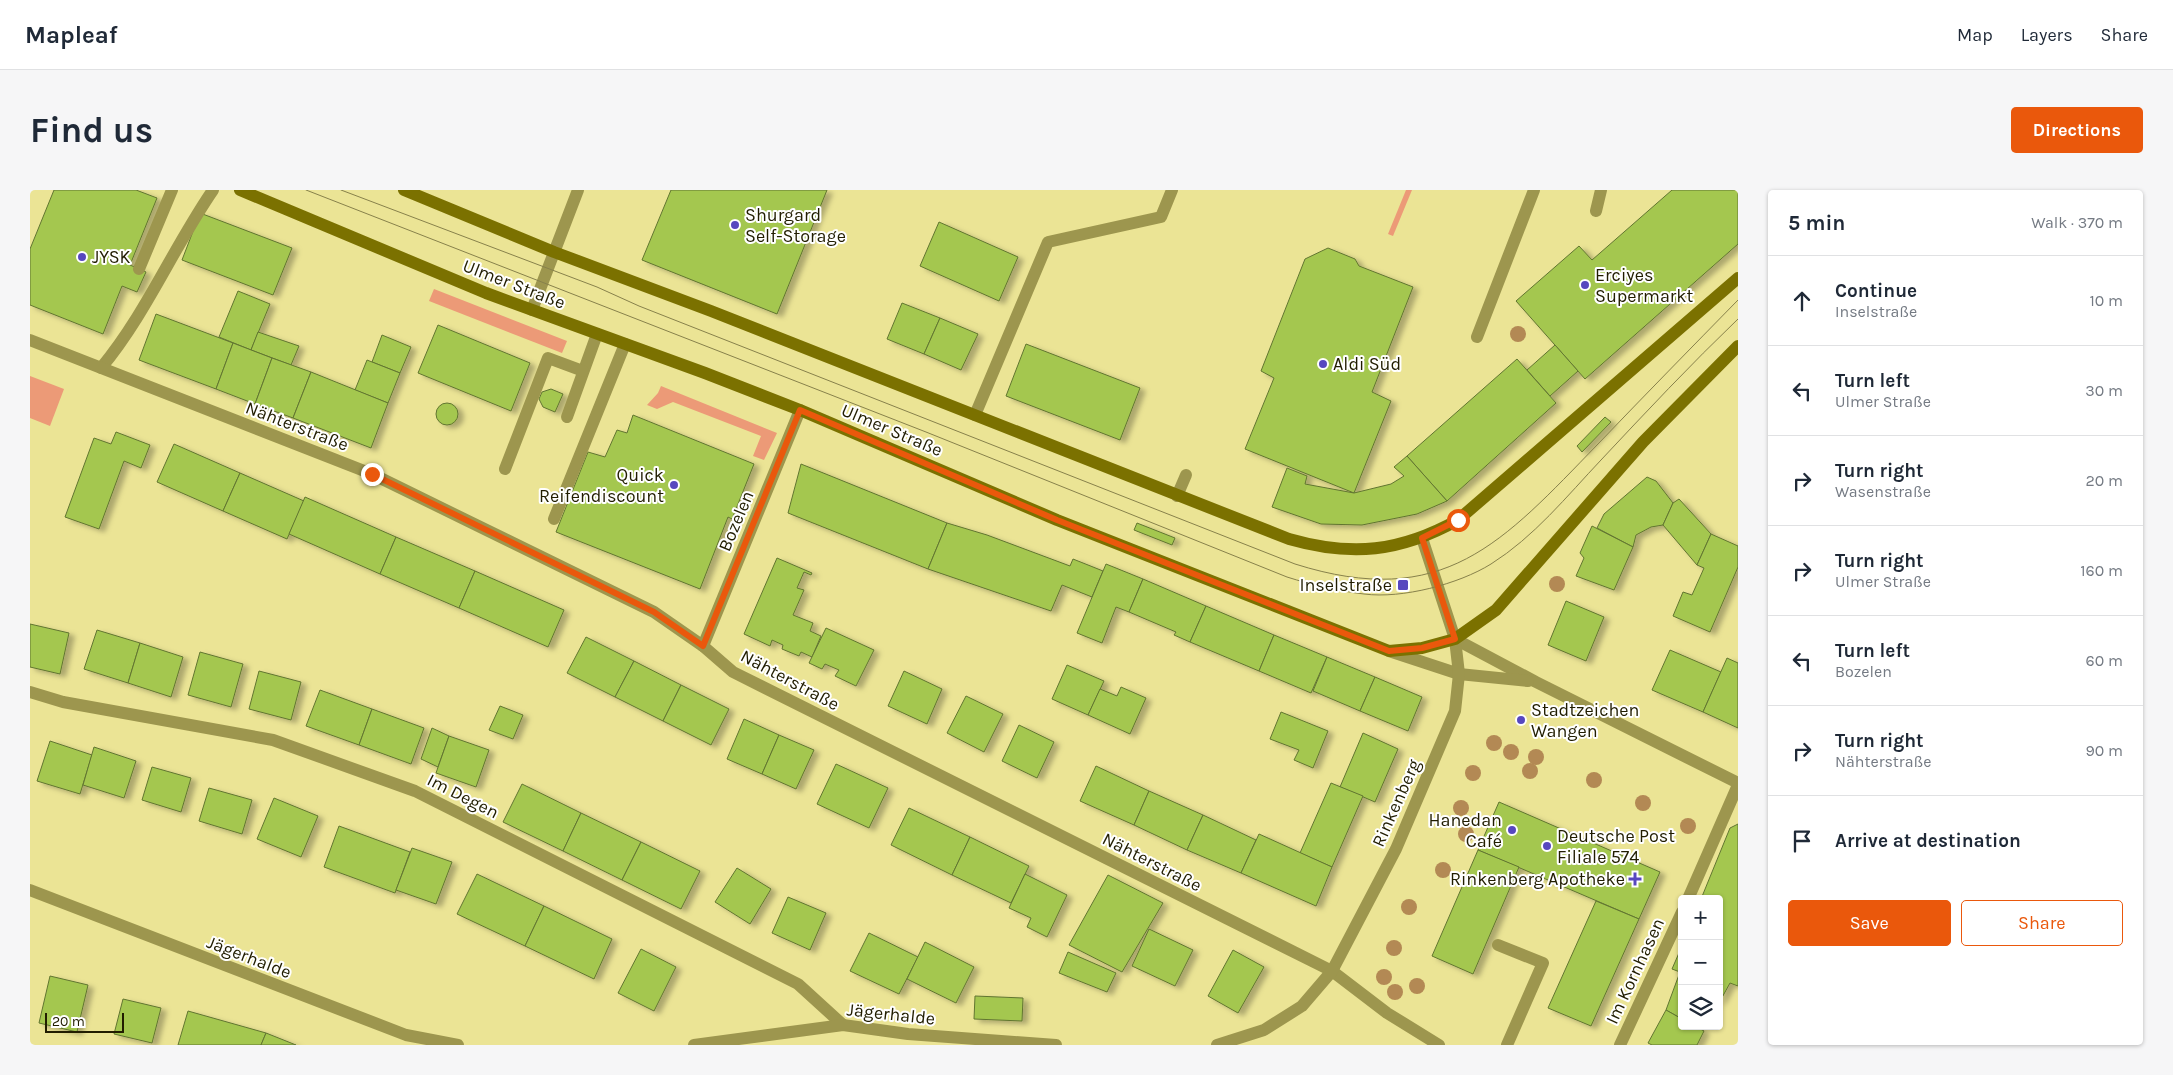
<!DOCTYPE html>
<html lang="en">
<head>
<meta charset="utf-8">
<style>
  :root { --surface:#fff; --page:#f6f6f7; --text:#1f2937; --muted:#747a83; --line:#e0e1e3; --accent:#ea580c }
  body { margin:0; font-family:Karla,sans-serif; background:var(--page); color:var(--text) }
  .controls { position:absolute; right:15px; bottom:15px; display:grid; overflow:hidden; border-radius:5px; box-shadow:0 1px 4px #0004 }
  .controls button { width:45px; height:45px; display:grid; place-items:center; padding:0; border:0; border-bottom:1px solid var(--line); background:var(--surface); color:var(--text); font:25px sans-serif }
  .scale { position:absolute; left:15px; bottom:12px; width:79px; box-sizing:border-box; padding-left:5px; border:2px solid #211d00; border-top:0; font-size:14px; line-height:18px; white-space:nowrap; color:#211d00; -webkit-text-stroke:4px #fff; paint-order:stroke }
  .stop { position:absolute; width:15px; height:15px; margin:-11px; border:4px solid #ea580c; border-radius:50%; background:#fff }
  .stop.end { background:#ea580c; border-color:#fff; box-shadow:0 1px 5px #0008 }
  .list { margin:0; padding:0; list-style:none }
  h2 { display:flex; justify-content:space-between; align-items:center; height:65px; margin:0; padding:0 20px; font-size:21px }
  h2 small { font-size:16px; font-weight:400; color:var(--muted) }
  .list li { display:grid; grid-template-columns:32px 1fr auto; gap:15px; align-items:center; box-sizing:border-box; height:90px; padding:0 20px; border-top:1px solid var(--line) }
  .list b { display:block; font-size:19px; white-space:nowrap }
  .list p { margin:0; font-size:16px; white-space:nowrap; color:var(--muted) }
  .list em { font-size:16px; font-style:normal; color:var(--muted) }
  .actions { display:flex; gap:10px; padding:15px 20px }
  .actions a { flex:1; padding:11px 0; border:1px solid var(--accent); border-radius:5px; text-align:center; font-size:18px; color:var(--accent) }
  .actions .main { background:var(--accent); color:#fff }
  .icon { flex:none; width:28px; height:28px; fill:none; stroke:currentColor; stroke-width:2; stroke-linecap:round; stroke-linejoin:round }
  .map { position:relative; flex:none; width:1708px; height:855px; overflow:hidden; border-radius:5px }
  header { display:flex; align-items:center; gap:30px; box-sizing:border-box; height:70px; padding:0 25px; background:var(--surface); border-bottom:1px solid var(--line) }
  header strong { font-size:24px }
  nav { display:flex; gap:28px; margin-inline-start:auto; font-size:18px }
  .intro { display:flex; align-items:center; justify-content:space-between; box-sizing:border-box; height:120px; padding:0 30px }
  h1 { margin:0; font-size:35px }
  .button { padding:12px 22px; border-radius:5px; background:var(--accent); color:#fff; font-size:18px; font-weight:700 }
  main { display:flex; gap:30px; padding:0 30px }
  aside { flex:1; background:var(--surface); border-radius:5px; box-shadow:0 1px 4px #0004 }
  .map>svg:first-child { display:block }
</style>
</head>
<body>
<header>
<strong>Mapleaf</strong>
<nav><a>Map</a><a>Layers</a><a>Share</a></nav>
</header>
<div class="intro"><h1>Find us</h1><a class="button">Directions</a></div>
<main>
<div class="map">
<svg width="1708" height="855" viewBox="0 0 1708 855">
  <defs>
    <filter id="shadow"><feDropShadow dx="5.5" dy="3" stdDeviation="2.5" flood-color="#0004"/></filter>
  </defs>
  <rect width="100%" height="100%" fill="#ebe495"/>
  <g fill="#ec9a77">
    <polygon points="1376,0 1382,0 1363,46 1358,44"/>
    <polygon points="404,99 537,151 532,163 399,111"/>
    <polygon points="0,186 34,199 20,236 0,228"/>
    <polygon points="631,196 747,243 734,270 723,266 731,246 643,212 627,219 617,215 628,203"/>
  </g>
  <g fill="#a4c750" stroke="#617530" filter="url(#shadow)">
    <polygon points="24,0 106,0 127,8 100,75 116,82 107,102 92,96 73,144 0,115 0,59"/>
    <polygon points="641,0 797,0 747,124 612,70"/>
    <polygon points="1642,0 1708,0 1708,54 1555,189 1486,111 1549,56 1562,70"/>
    <polygon points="170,23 262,58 243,105 152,70"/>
    <polygon points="909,32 988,67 969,111 890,76"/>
    <polygon points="1298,58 1325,69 1329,76 1383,97 1342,202 1361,211 1324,303 1215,259 1244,188 1231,181 1275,69"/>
    <polygon points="208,101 240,114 221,160 189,147"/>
    <polygon points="872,113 910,128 894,164 857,149"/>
    <polygon points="126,124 203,153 186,199 109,170"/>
    <polygon points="910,128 948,144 931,180 894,164"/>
    <polygon points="408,135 500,173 481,221 388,183"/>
    <polygon points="228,142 269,156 261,175 221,160"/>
    <polygon points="352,145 381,157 370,183 342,172"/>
    <polygon points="203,153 242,168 225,214 186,199"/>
    <polygon points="996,154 1110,198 1090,250 976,206"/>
    <polygon points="1525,155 1548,181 1520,206 1497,180"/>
    <polygon points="242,168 281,182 263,228 225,214"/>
    <polygon points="1487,169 1526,213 1417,311 1377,266"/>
    <polygon points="337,170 370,183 358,213 325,200"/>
    <polygon points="281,182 358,213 341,258 263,228"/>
    <polygon points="521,199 533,204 525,222 513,217 509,209 512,202"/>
    <circle cx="417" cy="224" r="11"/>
    <polygon points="603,225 724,274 702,329 698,327 670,399 526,342 558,262 575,267 587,240 597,243"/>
    <polygon points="1575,227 1581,232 1552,262 1547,256"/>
    <polygon points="86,242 120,255 111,278 94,271 69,339 35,327 64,248 81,254"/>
    <polygon points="144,254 210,283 193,321 127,292"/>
    <polygon points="1377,266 1417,311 1387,324 1332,335 1291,334 1242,317 1257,278 1277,286 1275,294 1324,303 1361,294 1374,286 1364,277"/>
    <polygon points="771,274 917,333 898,379 758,323"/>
    <polygon points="210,283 274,311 257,349 193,321"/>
    <polygon points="1617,287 1626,291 1643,313 1633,335 1621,337 1606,345 1603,357 1567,338 1574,324"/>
    <polygon points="275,307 366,347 350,384 259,344"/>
    <polygon points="1649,309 1681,344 1667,375 1633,335 1643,313"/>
    <polygon points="917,333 957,345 1040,376 1043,369 1073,381 1062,407 1032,395 1021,421 898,379"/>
    <polygon points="1107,333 1145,348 1142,355 1104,340"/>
    <polygon points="1562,336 1603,357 1584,400 1546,386 1554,368 1550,363"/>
    <polygon points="1681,344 1708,356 1708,377 1680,442 1643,426 1653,402 1662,405 1674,378 1667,375"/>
    <polygon points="366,347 445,381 429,418 350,384"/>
    <polygon points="747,368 782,383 781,385 774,382 767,398 774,400 763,425 783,433 780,441 791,446 782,467 771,462 769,466 752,459 753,455 742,450 740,456 714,444"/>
    <polygon points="1076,374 1113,389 1099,422 1086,417 1072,453 1047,443"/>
    <polygon points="445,381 534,420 518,457 429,418"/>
    <polygon points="1113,389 1176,416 1160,452 1144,445 1146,442 1099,422"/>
    <polygon points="1536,411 1574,427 1556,471 1518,455"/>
    <polygon points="1176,416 1244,445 1229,481 1160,452"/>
    <polygon points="0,434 39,443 30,484 0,477"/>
    <polygon points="796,438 844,460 826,496 805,486 809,480 795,474 792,479 779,473"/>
    <polygon points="67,440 110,453 98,493 54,479"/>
    <polygon points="1244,445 1297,467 1281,503 1229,481"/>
    <polygon points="556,447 604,471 585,507 537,483"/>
    <polygon points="110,453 153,467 141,507 98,493"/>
    <polygon points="1640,460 1691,482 1673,522 1622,500"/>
    <polygon points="170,462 213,474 201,517 158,505"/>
    <polygon points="1297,467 1345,487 1330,521 1283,501"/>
    <polygon points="1697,468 1708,473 1708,538 1673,522"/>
    <polygon points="604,471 651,495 633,531 585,507"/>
    <polygon points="1037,475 1074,491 1058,525 1022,509"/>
    <polygon points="229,481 271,492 261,530 219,519"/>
    <polygon points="874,481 912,499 897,534 858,516"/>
    <polygon points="1345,487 1392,507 1378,541 1330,521"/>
    <polygon points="651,495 699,519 681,555 633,531"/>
    <polygon points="1091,497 1116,508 1100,544 1058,525 1070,499 1087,506"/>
    <polygon points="290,500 342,519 329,555 276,536"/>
    <polygon points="936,506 973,524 954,562 917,543"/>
    <polygon points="470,516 493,525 483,549 459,540"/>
    <polygon points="342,519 394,538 381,574 329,555"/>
    <polygon points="1251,522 1298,541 1283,578 1264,570 1269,560 1240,549"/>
    <polygon points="714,529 749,545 732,584 697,569"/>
    <polygon points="989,535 1024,552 1007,588 972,571"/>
    <polygon points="402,538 419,546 408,577 391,569"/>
    <polygon points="1333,543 1368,559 1345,612 1310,597"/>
    <polygon points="749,545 784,560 766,599 732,584"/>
    <polygon points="419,546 459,560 446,597 406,583"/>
    <polygon points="20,551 62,565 50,604 7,591"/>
    <polygon points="64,557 106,571 94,608 53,595"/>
    <polygon points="806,574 858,598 839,638 787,614"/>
    <polygon points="1066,576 1119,601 1104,635 1050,611"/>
    <polygon points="122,577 161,588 151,622 112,610"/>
    <polygon points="1301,593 1333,606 1302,677 1270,663"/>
    <polygon points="492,594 551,623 533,661 473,632"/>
    <polygon points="179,598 222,610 212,644 169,631"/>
    <polygon points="1119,601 1173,625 1157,660 1104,635"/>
    <polygon points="244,608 288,626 271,667 227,649"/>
    <polygon points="1469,612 1630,682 1609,729 1448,660"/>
    <polygon points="879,618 940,647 922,685 861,655"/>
    <polygon points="551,623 611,652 592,690 533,661"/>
    <polygon points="1173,625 1226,650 1211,683 1157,660"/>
    <polygon points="1708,634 1708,796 1700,793 1689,813 1689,709 1671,709 1700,638"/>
    <polygon points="309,636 380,662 365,703 294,677"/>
    <polygon points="1229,644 1302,677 1286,716 1211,683"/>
    <polygon points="940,647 999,676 981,713 922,685"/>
    <polygon points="611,652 670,681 651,719 592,690"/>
    <polygon points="382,658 422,672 406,714 366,700"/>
    <polygon points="1448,660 1489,677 1443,784 1402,766"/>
    <polygon points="707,678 741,699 720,734 685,712"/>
    <polygon points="447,684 514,716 495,756 427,724"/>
    <polygon points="995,684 1037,705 1017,747 997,737 1001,728 979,718"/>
    <polygon points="1078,685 1133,713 1092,782 1039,755"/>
    <polygon points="758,707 796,723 780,760 742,743"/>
    <polygon points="1566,711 1609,729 1561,836 1518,818"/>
    <polygon points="514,716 582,749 564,789 495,756"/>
    <polygon points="1119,739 1163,760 1145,796 1102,776"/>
    <polygon points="839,743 888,767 869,804 820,781"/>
    <polygon points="895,752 944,777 926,813 877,789"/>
    <polygon points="1652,756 1652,829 1636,820 1650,782 1642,779"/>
    <polygon points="611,759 646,777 624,821 588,803"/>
    <polygon points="1203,760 1234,777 1208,823 1178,806"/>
    <polygon points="1038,762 1086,783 1077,802 1029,783"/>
    <polygon points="20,786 58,795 47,842 9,833"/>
    <polygon points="945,806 993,808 992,831 944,829"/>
    <polygon points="93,809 131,818 122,853 84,844"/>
    <polygon points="1636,820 1652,829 1652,836 1665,836 1674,841 1667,855 1622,855 1618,853"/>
    <polygon points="158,821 236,843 231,855 148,855"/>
    <polygon points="236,843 266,855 231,855"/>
  </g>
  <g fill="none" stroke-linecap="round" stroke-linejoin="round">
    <g stroke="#9d964e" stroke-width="12">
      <polyline points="1566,21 1571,0"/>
      <polyline points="109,79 142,0"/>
      <polyline points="1447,147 1504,0"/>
      <path d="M71 178C116 124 143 58 183 0"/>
      <polyline points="945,225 1018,52 1131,27 1142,0"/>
      <polyline points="537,227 567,144"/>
      <polyline points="475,279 518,168 553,181"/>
      <polyline points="1147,306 1156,285"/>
      <polyline points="524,329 595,154"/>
      <polyline points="1658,709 1708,595"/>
      <polyline points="1468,755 1513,773 1477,855"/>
      <polyline points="1590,855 1652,722"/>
    </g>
    <g stroke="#9d964e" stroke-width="12">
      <polyline points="502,120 548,0"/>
      <polyline points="0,150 342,284 624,422 673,456 703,482 1302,781 1357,823 1409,855"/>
      <polyline points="1425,449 1506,492 1708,593"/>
      <polyline points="673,456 770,220"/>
      <polyline points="1359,461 1429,484 1498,491"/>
      <polyline points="0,502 33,512 243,550 385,601 768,794 813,835"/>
      <polyline points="0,700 376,845 428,855"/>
      <polyline points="664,855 813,835 878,844 1026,855"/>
      <polyline points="1187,855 1234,840 1272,816 1302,781 1366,659 1425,521 1429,484 1425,449 1392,348"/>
    </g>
    <g stroke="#7b7100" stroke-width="12">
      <polyline points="210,0 456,103 675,183 770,220 1027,330 1359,461 1392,458 1425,449 1466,420 1613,252 1708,156"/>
      <path d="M374 0 524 62 681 121 1259 349C1322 367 1370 362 1428 330L1708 88"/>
    </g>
    <g stroke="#87814b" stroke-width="1">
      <path d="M276 0 896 242 1257 387C1282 395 1308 401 1334 404 1372 409 1429 394 1461 374 1504 347 1537 306 1571 270 1616 222 1661 174 1708 129"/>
      <path d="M311 0 567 97 609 116 1265 374C1414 421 1472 353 1568 254 1614 206 1661 158 1708 110"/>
    </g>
  </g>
  <g fill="#b38954">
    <circle cx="1488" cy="144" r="8"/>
    <circle cx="1527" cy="394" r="8"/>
    <circle cx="1464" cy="553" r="8"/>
    <circle cx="1481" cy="562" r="8"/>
    <circle cx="1506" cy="567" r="8"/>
    <circle cx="1500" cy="581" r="8"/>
    <circle cx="1443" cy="583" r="8"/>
    <circle cx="1564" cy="590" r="8"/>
    <circle cx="1613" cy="613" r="8"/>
    <circle cx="1431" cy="618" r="8"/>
    <circle cx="1658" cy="636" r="8"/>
    <circle cx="1436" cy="644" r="8"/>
    <circle cx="1413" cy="680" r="8"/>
    <circle cx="1379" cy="717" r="8"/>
    <circle cx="1364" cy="758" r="8"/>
    <circle cx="1354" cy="787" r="8"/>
    <circle cx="1387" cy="796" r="8"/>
    <circle cx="1365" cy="802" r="8"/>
  </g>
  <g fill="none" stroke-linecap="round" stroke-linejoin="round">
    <polyline stroke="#ea580c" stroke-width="6" points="342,284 624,422 673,456 770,220 1027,330 1359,461 1392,458 1425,449 1392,348 1428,330"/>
  </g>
  <g fill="#5747bf" stroke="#fff" stroke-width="2">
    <circle cx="705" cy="35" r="5"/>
    <circle cx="52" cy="67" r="5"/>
    <circle cx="1555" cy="95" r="5"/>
    <circle cx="1293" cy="174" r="5"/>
    <circle cx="644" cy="295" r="5"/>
    <rect x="1367" y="389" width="12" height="12" rx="2.5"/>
    <circle cx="1491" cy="530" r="5"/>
    <circle cx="1482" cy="640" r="5"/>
    <circle cx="1517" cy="656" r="5"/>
    <path d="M1602.5 681.5h5v5h5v5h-5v5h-5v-5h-5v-5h5z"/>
  </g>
  <g text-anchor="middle" stroke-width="4" stroke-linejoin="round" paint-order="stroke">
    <g font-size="18" fill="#211d00" stroke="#fff" text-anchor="start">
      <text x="715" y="31">Shurgard<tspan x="715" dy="21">Self-Storage</tspan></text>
      <text x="62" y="73">JYSK</text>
      <text x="1565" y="91">Erciyes<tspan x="1565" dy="21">Supermarkt</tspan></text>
      <text x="1303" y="180">Aldi Süd</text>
      <text x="634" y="291" text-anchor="end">Quick<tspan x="634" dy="21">Reifendiscount</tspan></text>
      <text x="1362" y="401" text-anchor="end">Inselstraße</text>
      <text x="1501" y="526">Stadtzeichen<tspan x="1501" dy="21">Wangen</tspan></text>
      <text x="1472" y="636" text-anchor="end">Hanedan<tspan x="1472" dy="21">Café</tspan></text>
      <text x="1527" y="652">Deutsche Post<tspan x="1527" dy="21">Filiale 574</tspan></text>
      <text x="1595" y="695" text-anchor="end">Rinkenberg Apotheke</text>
    </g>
    <g font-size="18" fill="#211d00" stroke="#fff">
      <text transform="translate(484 94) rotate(21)" y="6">Ulmer Straße</text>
      <text transform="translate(267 236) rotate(21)" y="6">Nähterstraße</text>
      <text transform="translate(862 240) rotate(23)" y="6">Ulmer Straße</text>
      <text transform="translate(706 331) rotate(-67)" y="6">Bozelen</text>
      <text transform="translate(760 490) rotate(28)" y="6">Nähterstraße</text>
      <text transform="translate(433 606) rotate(27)" y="6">Im Degen</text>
      <text transform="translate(1366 613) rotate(-66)" y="6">Rinkenberg</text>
      <text transform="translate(1122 672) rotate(27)" y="6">Nähterstraße</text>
      <text transform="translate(219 767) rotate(21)" y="6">Jägerhalde</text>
      <text transform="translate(1605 781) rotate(-65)" y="6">Im Kornhasen</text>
      <text transform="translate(861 824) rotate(6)" y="6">Jägerhalde</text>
    </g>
  </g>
</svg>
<div class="controls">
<button>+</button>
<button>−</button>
<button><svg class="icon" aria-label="layers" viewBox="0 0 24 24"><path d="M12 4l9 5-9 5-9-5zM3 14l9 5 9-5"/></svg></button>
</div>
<div class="scale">20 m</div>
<div class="stop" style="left:1428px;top:330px"></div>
<div class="stop end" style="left:342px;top:284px"></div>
</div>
<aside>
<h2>5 min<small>Walk · 370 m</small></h2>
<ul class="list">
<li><svg class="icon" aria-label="ahead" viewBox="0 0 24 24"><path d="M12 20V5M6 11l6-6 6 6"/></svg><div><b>Continue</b><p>Inselstraße</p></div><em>10 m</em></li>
<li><svg class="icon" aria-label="left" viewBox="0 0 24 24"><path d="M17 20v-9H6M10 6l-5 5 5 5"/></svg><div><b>Turn left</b><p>Ulmer Straße</p></div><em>30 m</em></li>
<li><svg class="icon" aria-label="right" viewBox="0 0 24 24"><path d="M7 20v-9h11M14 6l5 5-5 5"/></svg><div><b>Turn right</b><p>Wasenstraße</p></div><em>20 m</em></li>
<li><svg class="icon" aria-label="right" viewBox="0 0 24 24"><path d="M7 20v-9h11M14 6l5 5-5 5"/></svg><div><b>Turn right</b><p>Ulmer Straße</p></div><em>160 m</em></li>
<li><svg class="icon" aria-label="left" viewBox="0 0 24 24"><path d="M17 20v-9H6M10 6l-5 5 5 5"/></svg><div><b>Turn left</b><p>Bozelen</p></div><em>60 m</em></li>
<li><svg class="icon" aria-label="right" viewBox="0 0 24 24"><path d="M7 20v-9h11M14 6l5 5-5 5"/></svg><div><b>Turn right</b><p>Nähterstraße</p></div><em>90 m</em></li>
<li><svg class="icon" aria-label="arrive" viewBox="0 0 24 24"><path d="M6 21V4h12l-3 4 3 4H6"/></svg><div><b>Arrive at destination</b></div></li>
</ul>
<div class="actions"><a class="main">Save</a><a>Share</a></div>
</aside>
</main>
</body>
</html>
